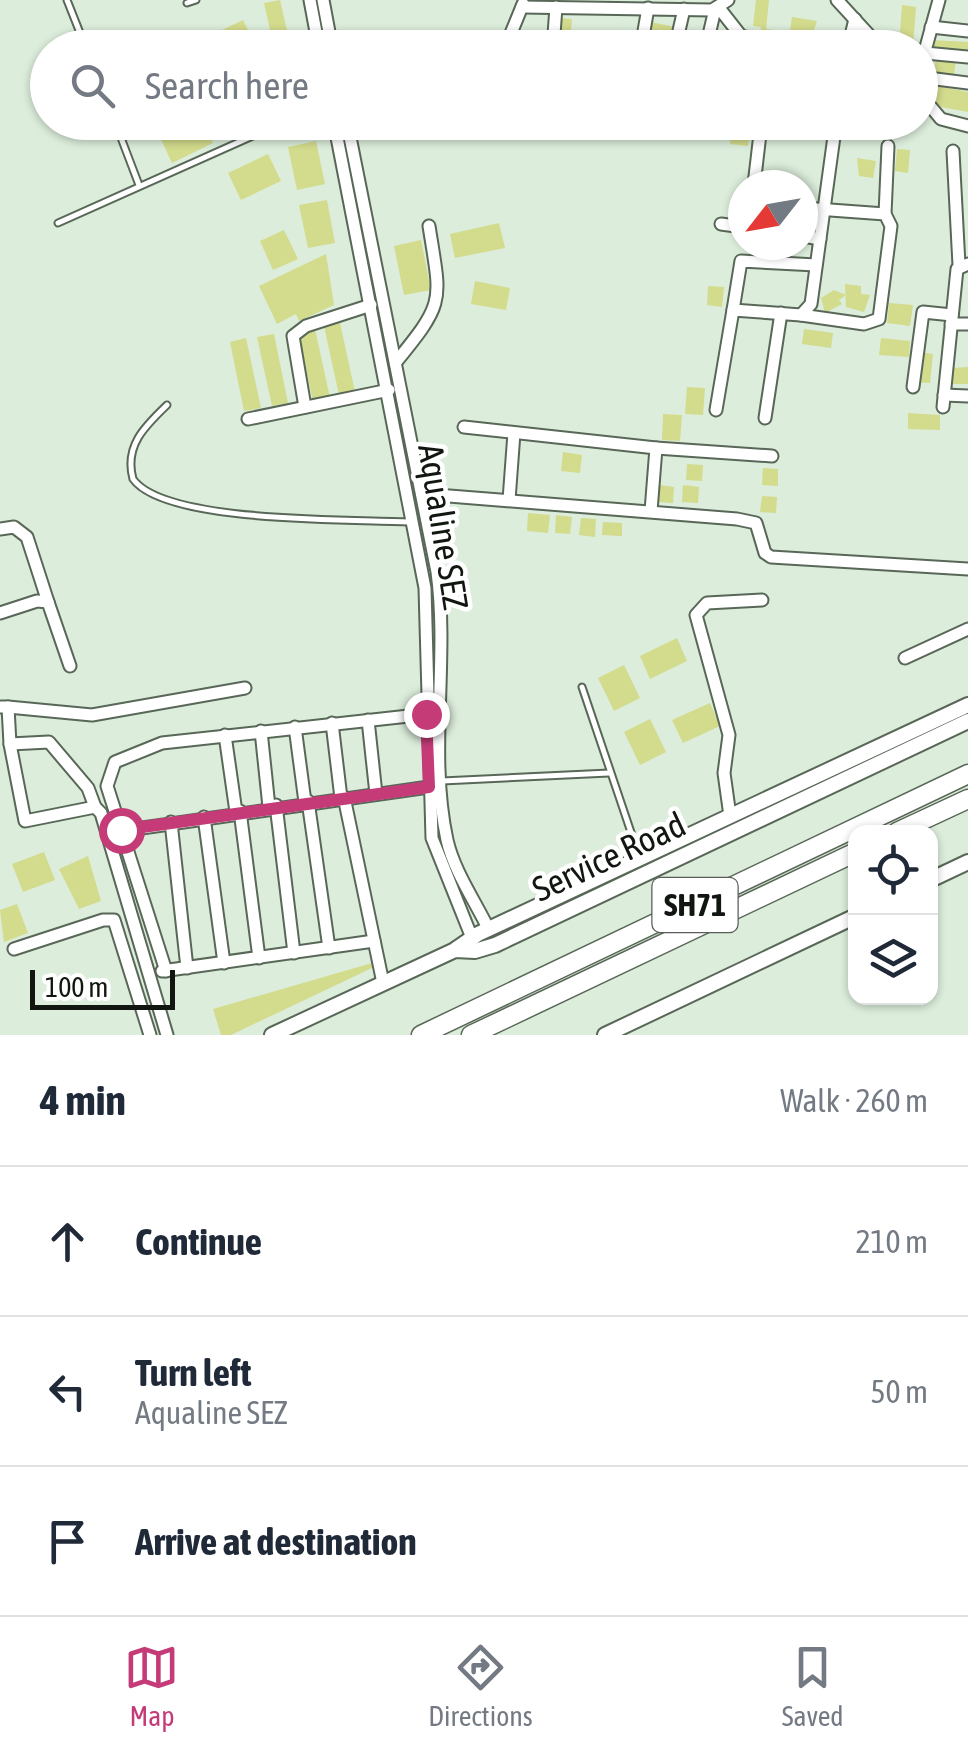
<!DOCTYPE html>
<html lang="en">
<head>
<meta charset="utf-8">
<style>
  :root { --surface:#fff; --page:#f2f2f3; --text:#1f2937; --muted:#747a83; --line:#e0e1e3; --accent:#c43b78 }
  body { margin:0; font-family:"Asap Condensed",sans-serif; background:var(--page); color:var(--text) }
  .controls { position:absolute; right:30px; bottom:30px; display:grid; overflow:hidden; border-radius:20px; box-shadow:0 2px 8px #0004 }
  .controls button { width:90px; height:90px; display:grid; place-items:center; padding:0; border:0; border-bottom:2px solid var(--line); background:var(--surface); color:var(--text); font:50px sans-serif }
  .compass { position:absolute; left:728px; top:170px; width:90px; height:90px; border-radius:50%; background:var(--surface); box-shadow:0 2px 8px #0004; rotate:239deg }
  .scale { position:absolute; left:30px; bottom:25px; width:145px; box-sizing:border-box; padding-left:10px; border:5px solid #111710; border-top:0; font-size:28px; line-height:35px; white-space:nowrap; color:#111710; -webkit-text-stroke:8px #fff; paint-order:stroke }
  .stop { position:absolute; width:30px; height:30px; margin:-22px; border:8px solid #c43b78; border-radius:50%; background:#fff }
  .stop.end { background:#c43b78; border-color:#fff; box-shadow:0 2px 10px #0008 }
  .list { margin:0; padding:0; list-style:none }
  h2 { display:flex; justify-content:space-between; align-items:center; height:130px; margin:0; padding:0 40px; font-size:42px }
  h2 small { font-size:32px; font-weight:400; color:var(--muted) }
  .list li { display:grid; grid-template-columns:65px 1fr auto; gap:30px; align-items:center; box-sizing:border-box; height:150px; padding:0 40px; border-top:2px solid var(--line) }
  .list b { display:block; font-size:38px; white-space:nowrap }
  .list p { margin:0; font-size:32px; white-space:nowrap; color:var(--muted) }
  .list em { font-size:32px; font-style:normal; color:var(--muted) }
  .icon { flex:none; width:55px; height:55px; fill:none; stroke:currentColor; stroke-width:2; stroke-linecap:round; stroke-linejoin:round }
  .map { position:relative; flex:none; width:968px; height:1035px; overflow:hidden }
  .search { position:absolute; background:var(--surface); box-shadow:0 2px 8px #0004; left:30px; right:30px; top:30px; height:110px; display:flex; align-items:center; gap:25px; box-sizing:border-box; padding:0 35px; border-radius:55px; color:var(--muted); font-size:38px }
  .sheet { height:580px; background:var(--surface) }
  nav { display:flex; justify-content:space-around; align-items:center; box-sizing:border-box; height:140px; border-top:2px solid var(--line); background:var(--surface); font-size:28px; color:var(--muted) }
  nav a { display:grid; justify-items:center; gap:5px }
  nav .on { color:var(--accent) }
  .map>svg:first-child { display:block }
</style>
</head>
<body>
<div class="map">
<svg width="968" height="1035" viewBox="0 0 968 1035">
  <rect width="100%" height="100%" fill="#dceddb"/>
  <g fill="#d3db8c">
    <polygon points="280,0 291,48 274,48 264,3"/>
    <polygon points="756,0 769,0 766,29 790,32 792,17 817,21 808,47 759,40 761,27 753,26"/>
    <polygon points="902,5 916,7 913,45 899,44"/>
    <polygon points="558,18 572,19 571,32 588,33 587,48 568,47 568,37 557,36"/>
    <polygon points="243,20 250,34 222,48 199,48 197,42"/>
    <polygon points="651,22 675,27 673,39 649,34"/>
    <polygon points="931,40 968,42 968,55 929,52"/>
    <polygon points="936,59 956,59 954,76 934,72"/>
    <polygon points="933,85 968,92 968,112 930,105"/>
    <polygon points="180,122 203,122 213,143 172,163 158,133"/>
    <polygon points="217,122 261,122 225,140"/>
    <polygon points="733,123 751,125 748,146 730,144"/>
    <polygon points="316,141 325,184 297,190 288,147"/>
    <polygon points="897,149 910,150 908,173 895,171"/>
    <polygon points="268,154 281,181 241,200 228,173"/>
    <polygon points="857,158 876,161 873,178 859,176"/>
    <polygon points="327,200 335,243 308,248 299,205"/>
    <polygon points="499,223 505,248 455,258 450,234"/>
    <polygon points="284,230 298,259 273,270 260,241"/>
    <polygon points="421,240 431,290 404,295 394,246"/>
    <polygon points="326,254 334,305 299,321 296,314 277,324 259,286"/>
    <polygon points="475,281 510,288 506,310 471,304"/>
    <polygon points="845,284 861,286 861,294 870,295 864,312 846,307"/>
    <polygon points="708,286 724,287 722,307 707,305"/>
    <polygon points="834,290 846,295 839,300 842,304 825,313 821,298"/>
    <polygon points="889,303 913,305 910,326 887,323"/>
    <polygon points="340,323 355,392 339,395 324,326"/>
    <polygon points="315,329 330,398 313,402 298,332"/>
    <polygon points="804,329 833,333 831,348 802,344"/>
    <polygon points="274,334 288,403 272,406 257,337"/>
    <polygon points="246,338 261,408 244,411 230,342"/>
    <polygon points="881,338 910,341 909,357 879,355"/>
    <polygon points="919,352 933,354 930,383 916,382"/>
    <polygon points="968,367 968,384 952,384 952,368"/>
    <polygon points="687,387 705,388 703,415 685,414"/>
    <polygon points="908,413 940,415 940,430 908,429"/>
    <polygon points="663,414 682,415 680,441 662,440"/>
    <polygon points="563,452 582,455 580,473 561,471"/>
    <polygon points="687,464 703,465 702,481 686,480"/>
    <polygon points="763,468 778,469 778,486 762,485"/>
    <polygon points="659,485 674,487 673,503 658,502"/>
    <polygon points="683,485 699,487 698,503 682,502"/>
    <polygon points="762,496 777,497 776,513 760,512"/>
    <polygon points="528,513 550,515 548,533 527,531"/>
    <polygon points="556,515 572,517 570,534 555,533"/>
    <polygon points="581,518 596,519 595,537 579,535"/>
    <polygon points="603,522 622,523 622,536 602,535"/>
    <polygon points="677,638 687,661 650,679 640,656"/>
    <polygon points="624,665 640,698 614,711 598,678"/>
    <polygon points="710,703 720,726 683,743 672,720"/>
    <polygon points="650,719 666,752 640,765 624,732"/>
    <polygon points="44,852 55,880 23,892 12,864"/>
    <polygon points="88,856 101,901 79,909 59,869"/>
    <polygon points="17,904 28,933 4,942 0,910"/>
    <polygon points="372,963 374,967 231,1035 221,1035 213,1009"/>
  </g>
  <g fill="none" stroke-linecap="round" stroke-linejoin="round">
    <defs>
      <g id="service">
        <polyline points="67,0 86,48"/>
        <polyline points="187,3 196,0"/>
        <polyline points="115,122 139,185"/>
        <polyline points="58,223 284,122"/>
        <path d="M167 405C145 426 124 446 133 479 165 524 355 519 412 522"/>
        <polyline points="582,687 639,856"/>
        <polyline points="442,781 609,773"/>
      </g>
      <g id="minor">
        <polyline points="310,0 319,48"/>
        <polyline points="323,0 332,48"/>
        <polyline points="837,0 881,48"/>
        <polyline points="522,7 712,10 728,0"/>
        <polyline points="719,8 741,36 798,48"/>
        <polyline points="931,27 968,31"/>
        <polyline points="505,48 523,4"/>
        <polyline points="553,48 556,7"/>
        <polyline points="641,48 648,8"/>
        <polyline points="675,48 684,9"/>
        <polyline points="706,48 715,9"/>
        <polyline points="848,48 855,19"/>
        <polyline points="925,53 968,57"/>
        <polyline points="920,69 939,0"/>
        <polyline points="920,77 968,83"/>
        <polyline points="920,94 941,119 968,126"/>
        <polyline points="334,122 425,588 432,838 472,938"/>
        <path d="M347 122 437 572C449 660 428 753 447 840 454 871 475 901 489 930"/>
        <polyline points="953,151 959,265"/>
        <polyline points="754,185 760,134"/>
        <polyline points="885,214 888,146"/>
        <polyline points="721,224 743,227"/>
        <polyline points="803,236 820,239"/>
        <polyline points="733,310 741,261 816,265"/>
        <polyline points="801,315 864,324 879,319 891,226 885,214 803,208"/>
        <polyline points="951,324 968,324"/>
        <path d="M396 362C446 301 441 302 429 226"/>
        <polyline points="913,387 923,312 952,315"/>
        <polyline points="944,395 968,396"/>
        <polyline points="305,407 293,336 306,326 371,305"/>
        <polyline points="943,407 957,269 968,264"/>
        <polyline points="716,410 733,310 801,315 811,304 836,122"/>
        <polyline points="765,418 781,313"/>
        <polyline points="248,419 389,390"/>
        <polyline points="464,427 656,448 651,511"/>
        <polyline points="656,448 772,456"/>
        <polyline points="424,494 737,519 756,523 765,553 771,557 968,569"/>
        <polyline points="509,500 514,433"/>
        <polyline points="0,529 14,527 27,537 48,602"/>
        <polyline points="0,613 37,601 48,602 70,666"/>
        <polyline points="905,658 968,629"/>
        <polyline points="0,707 8,707 10,744 25,821 95,807 101,813 167,1035"/>
        <polyline points="8,707 92,715 245,688"/>
        <polyline points="368,720 376,794"/>
        <polyline points="332,723 341,798"/>
        <polyline points="295,727 305,802"/>
        <polyline points="261,731 269,807"/>
        <polyline points="225,735 236,812"/>
        <polyline points="10,744 49,742 88,788 95,807"/>
        <polyline points="344,797 383,983"/>
        <polyline points="308,801 329,948"/>
        <polyline points="276,805 294,953"/>
        <polyline points="240,811 259,958"/>
        <polyline points="730,816 724,773 729,735 696,615 707,603 762,600"/>
        <polyline points="204,817 224,963"/>
        <polyline points="171,822 187,968"/>
        <polyline points="121,831 429,787"/>
        <polyline points="14,949 103,920 114,920 150,1035"/>
        <polyline points="162,971 374,941"/>
        <polyline points="166,971 107,786 115,762 162,743 427,714"/>
      </g>
      <g id="tertiary">
        <polyline points="930,880 968,862"/>
        <polyline points="456,949 478,934 968,705"/>
        <polyline points="272,1035 455,950 475,951 495,945 968,721"/>
        <polyline points="605,1035 856,916"/>
      </g>
      <g id="primary">
        <polyline points="897,832 968,799"/>
        <polyline points="421,1035 968,774"/>
        <polyline points="471,1035 856,852"/>
      </g>
    </defs>
    <use href="#service" stroke="#586757" stroke-width="9"/>
    <use href="#minor" stroke="#586757" stroke-width="15"/>
    <use href="#tertiary" stroke="#586757" stroke-width="18"/>
    <use href="#primary" stroke="#586757" stroke-width="21"/>
    <use href="#service" stroke="#fff" stroke-width="5"/>
    <use href="#minor" stroke="#fff" stroke-width="11"/>
    <use href="#tertiary" stroke="#fff" stroke-width="14"/>
    <use href="#primary" stroke="#fff" stroke-width="18"/>
  </g>
  <g fill="none" stroke-linecap="round" stroke-linejoin="round">
    <polyline stroke="#c43b78" stroke-width="12" points="121,830 429,787 426,714"/>
  </g>
  <g text-anchor="middle" stroke-width="9" stroke-linejoin="round" paint-order="stroke">
    <rect fill="#fff" stroke="#585d58" stroke-width="2.5" x="652.5" y="878" width="85" height="54" rx="8"/>
    <g font-size="32" font-weight="bold" fill="#111710">
      <text x="695" y="916">SH71</text>
    </g>
    <g font-size="35" fill="#111710" stroke="#fff">
      <text transform="translate(443 527) rotate(81)" y="12">Aqualine SEZ</text>
      <text transform="translate(609 857) rotate(-25)" y="12">Service Road</text>
    </g>
  </g>
</svg>
<div class="controls">
<button><svg class="icon" aria-label="locate" viewBox="0 0 24 24"><circle cx="12" cy="12" r="6"/><path d="M12 2v4M12 18v4M2 12h4M18 12h4"/></svg></button>
<button><svg class="icon" aria-label="layers" viewBox="0 0 24 24"><path d="M12 4l9 5-9 5-9-5zM3 14l9 5 9-5"/></svg></button>
</div>
<svg class="compass" viewBox="-18 -18 36 36"><path d="M0-13l5 13h-10z" fill="#e53935"/><path d="M0 13l5-13h-10z" fill="#747a83"/></svg>
<div class="scale">100 m</div>
<div class="stop" style="left:121px;top:830px"></div>
<div class="stop end" style="left:426px;top:714px"></div>
<div class="search"><svg class="icon" aria-label="search" viewBox="0 0 24 24"><circle cx="10" cy="10" r="6"/><path d="M15 15l6 6"/></svg>Search here</div>
</div>
<section class="sheet">
<h2>4 min<small>Walk · 260 m</small></h2>
<ul class="list">
<li><svg class="icon" aria-label="ahead" viewBox="0 0 24 24"><path d="M12 20V5M6 11l6-6 6 6"/></svg><div><b>Continue</b></div><em>210 m</em></li>
<li><svg class="icon" aria-label="left" viewBox="0 0 24 24"><path d="M17 20v-9H6M10 6l-5 5 5 5"/></svg><div><b>Turn left</b><p>Aqualine SEZ</p></div><em>50 m</em></li>
<li><svg class="icon" aria-label="arrive" viewBox="0 0 24 24"><path d="M6 21V4h12l-3 4 3 4H6"/></svg><div><b>Arrive at destination</b></div></li>
</ul>
</section>
<nav>
<a class="on"><svg class="icon" aria-label="map" viewBox="0 0 24 24"><path d="M3 6l6-2 6 2 6-2v14l-6 2-6-2-6 2zM9 4v14M15 6v14"/></svg>Map</a>
<a><svg class="icon" aria-label="directions" viewBox="0 0 24 24"><path d="M12 3l9 9-9 9-9-9zM9 14v-3h6M13 9l2 2-2 2"/></svg>Directions</a>
<a><svg class="icon" aria-label="saved" viewBox="0 0 24 24"><path d="M7 4h10v16l-5-4-5 4z"/></svg>Saved</a>
</nav>
</body>
</html>
